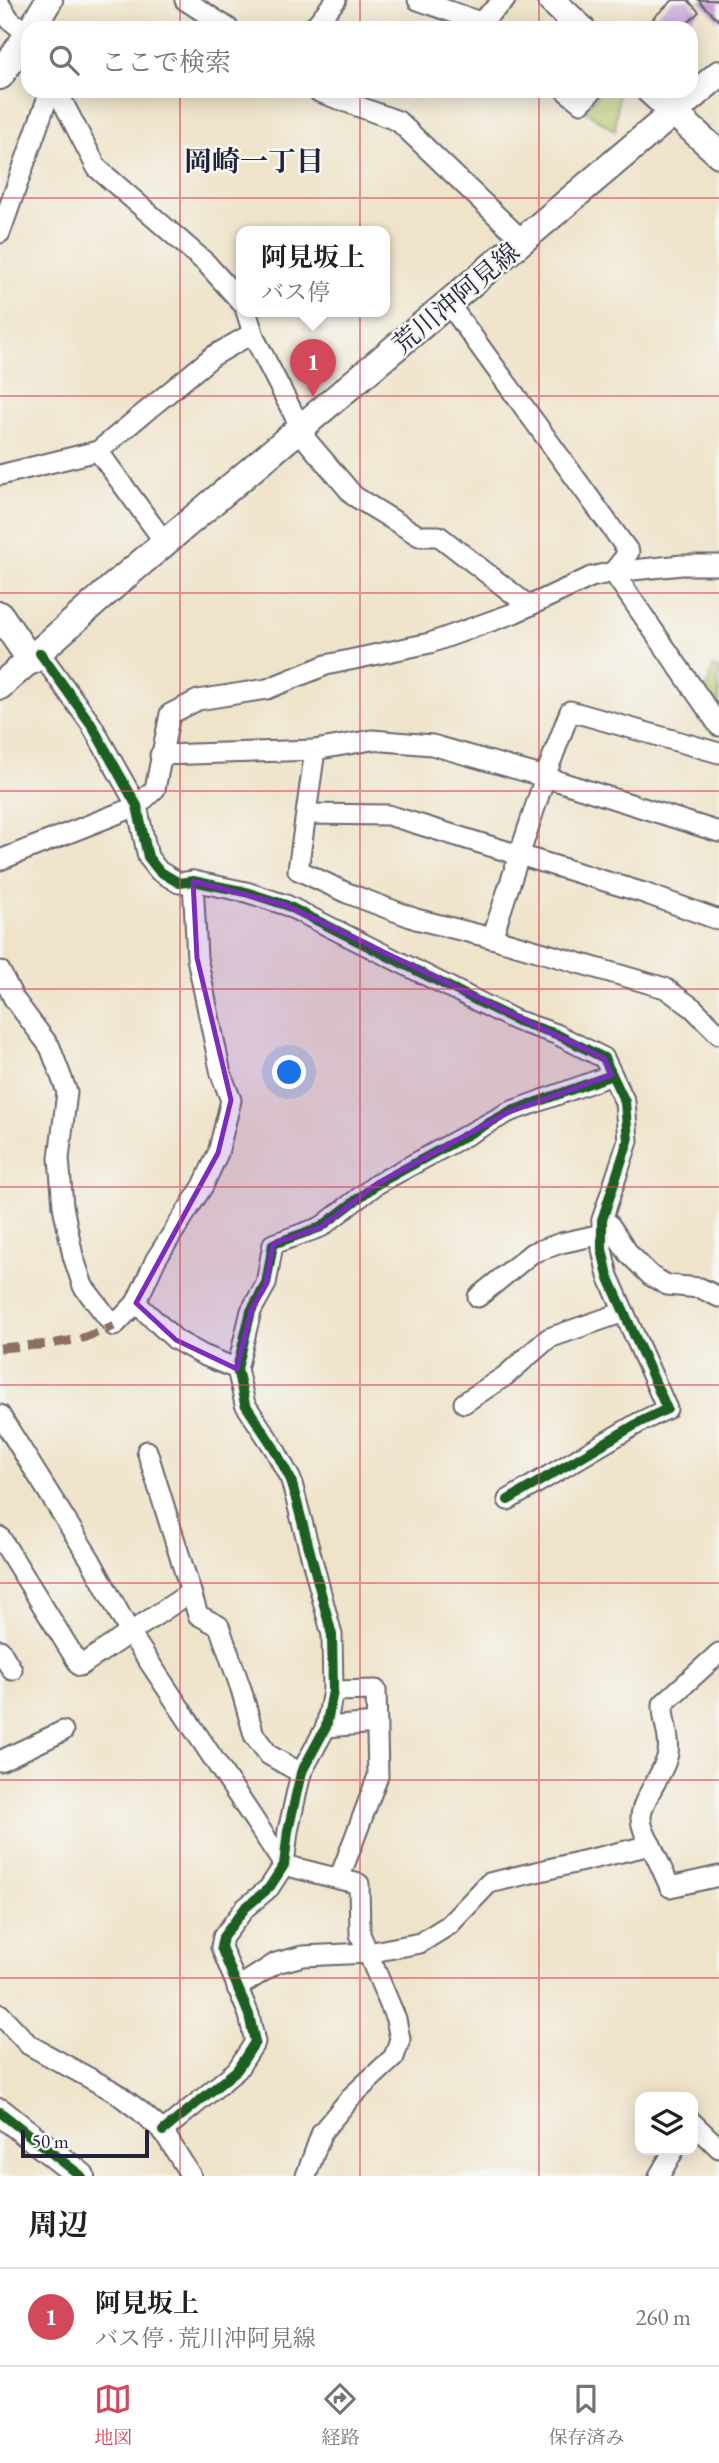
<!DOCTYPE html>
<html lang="ja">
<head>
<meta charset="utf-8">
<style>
  :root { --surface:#fff; --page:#f6f6f6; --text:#202124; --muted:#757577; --line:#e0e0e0; --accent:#d1495b }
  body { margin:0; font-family:"EB Garamond","Noto Serif JP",serif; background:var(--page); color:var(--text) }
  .controls { position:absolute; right:21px; bottom:21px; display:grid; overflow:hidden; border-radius:14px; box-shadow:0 4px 18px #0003 }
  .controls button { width:63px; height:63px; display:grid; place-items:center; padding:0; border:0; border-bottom:2px solid var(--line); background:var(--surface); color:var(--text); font:35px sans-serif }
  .scale { position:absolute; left:21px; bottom:18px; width:128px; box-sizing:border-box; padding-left:7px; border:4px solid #22223b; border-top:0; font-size:19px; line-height:24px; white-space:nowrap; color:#22223b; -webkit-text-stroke:5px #f6f6f2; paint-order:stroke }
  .you { position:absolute; left:290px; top:1073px; width:24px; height:24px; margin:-18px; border:5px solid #fff; border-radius:50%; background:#1a73e8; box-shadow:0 0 0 10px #1a73e833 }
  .badge { display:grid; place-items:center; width:46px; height:46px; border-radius:50%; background:var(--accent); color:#fff; font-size:23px; font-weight:700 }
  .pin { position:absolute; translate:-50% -58px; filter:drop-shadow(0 2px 4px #0008) }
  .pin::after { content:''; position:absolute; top:37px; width:24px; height:21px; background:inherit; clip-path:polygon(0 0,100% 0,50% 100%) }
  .popup { position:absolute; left:236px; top:226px; width:154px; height:91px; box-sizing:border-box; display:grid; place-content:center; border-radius:14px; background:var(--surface); filter:drop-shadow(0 2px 5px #0005); font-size:23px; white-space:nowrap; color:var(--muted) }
  .popup b { font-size:26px; color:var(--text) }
  .popup::after { content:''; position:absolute; left:50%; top:100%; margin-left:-14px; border:14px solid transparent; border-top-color:var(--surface) }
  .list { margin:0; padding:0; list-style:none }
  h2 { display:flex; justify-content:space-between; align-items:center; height:91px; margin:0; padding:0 28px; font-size:30px }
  h2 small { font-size:23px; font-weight:400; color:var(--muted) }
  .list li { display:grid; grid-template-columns:46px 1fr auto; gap:21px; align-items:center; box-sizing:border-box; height:98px; padding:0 28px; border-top:2px solid var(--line) }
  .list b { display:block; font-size:26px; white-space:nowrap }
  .list p { margin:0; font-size:23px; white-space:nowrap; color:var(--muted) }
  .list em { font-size:23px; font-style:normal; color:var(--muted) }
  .icon { flex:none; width:38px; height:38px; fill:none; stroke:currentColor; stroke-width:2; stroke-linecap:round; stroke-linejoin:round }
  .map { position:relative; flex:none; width:719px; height:2176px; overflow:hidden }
  .search { position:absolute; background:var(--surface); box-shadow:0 4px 18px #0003; left:21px; right:21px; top:21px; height:77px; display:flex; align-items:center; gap:18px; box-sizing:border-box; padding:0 24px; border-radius:21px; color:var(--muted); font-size:26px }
  .sheet { height:189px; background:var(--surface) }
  nav { display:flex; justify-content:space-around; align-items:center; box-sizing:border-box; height:98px; border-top:2px solid var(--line); background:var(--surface); font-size:19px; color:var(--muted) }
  nav a { display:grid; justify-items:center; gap:4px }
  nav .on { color:var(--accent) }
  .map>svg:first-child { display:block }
</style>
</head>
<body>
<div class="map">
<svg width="719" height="2176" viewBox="0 0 719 2176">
  <rect width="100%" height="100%" fill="#f6f6f2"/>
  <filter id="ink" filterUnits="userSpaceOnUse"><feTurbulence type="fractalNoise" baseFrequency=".0143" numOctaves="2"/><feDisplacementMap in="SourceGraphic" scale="14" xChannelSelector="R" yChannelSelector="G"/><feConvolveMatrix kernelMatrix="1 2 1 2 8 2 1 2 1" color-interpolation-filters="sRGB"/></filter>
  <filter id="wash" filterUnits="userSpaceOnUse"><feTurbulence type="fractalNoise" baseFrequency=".00686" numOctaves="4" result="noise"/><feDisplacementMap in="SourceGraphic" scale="28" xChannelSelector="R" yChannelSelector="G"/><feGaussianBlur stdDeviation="1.57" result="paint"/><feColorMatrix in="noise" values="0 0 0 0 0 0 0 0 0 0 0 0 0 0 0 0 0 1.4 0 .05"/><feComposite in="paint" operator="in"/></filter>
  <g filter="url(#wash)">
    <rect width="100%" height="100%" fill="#efe3c9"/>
    <g fill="#b2c164" stroke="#6a7250" stroke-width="2">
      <polygon points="601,91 615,91 618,95 615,131 584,110"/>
      <polygon points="713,667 719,669 719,708 705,693"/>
    </g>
    <g id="blocks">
      <g fill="#c6a1d9">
        <polygon points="673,0 688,0 699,12 682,28 662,28 653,18"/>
        <polygon points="698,0 719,0 719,21"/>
      </g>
    </g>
  </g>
  <g filter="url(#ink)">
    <use href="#blocks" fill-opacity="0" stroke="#6a666d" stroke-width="2"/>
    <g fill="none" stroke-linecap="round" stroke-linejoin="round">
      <defs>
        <g id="street">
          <polyline points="185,0 228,28"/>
          <polyline points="418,0 480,22 505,0"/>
          <polyline points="0,5 10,20 28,34"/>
          <polyline points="313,28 336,0"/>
          <polyline points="57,91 97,168 206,263 241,302"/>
          <polyline points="566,91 581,103 592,91"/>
          <polyline points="319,92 398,121 523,241"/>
          <polyline points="0,233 50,91"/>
          <polyline points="449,304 629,552 613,572"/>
          <polyline points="246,311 255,339 308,442 354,496 419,536 439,536 529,606"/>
          <polyline points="98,451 166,544"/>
          <polyline points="0,475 98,451 213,356 253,333"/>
          <polyline points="613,572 719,726"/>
          <polyline points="40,653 91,724 137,806 148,857 159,871 179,883 193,881 246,892 286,905 515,1020 556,1034 604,1058 625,1102 628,1141 602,1220 602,1249 608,1276 667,1409 640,1422 508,1500"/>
          <polyline points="160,755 315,750"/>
          <polyline points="307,814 388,815 644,893 719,920"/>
          <polyline points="719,832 545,777 432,745 372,740 315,750 298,870 347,893 416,919 492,938 665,988 693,1008 719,1034"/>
          <polyline points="0,860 137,806 155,789 170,714 198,700 267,689 326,665 430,643 514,613 591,577 613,572 682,565 719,565"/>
          <polyline points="492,938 545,777 570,711 719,753"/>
          <polyline points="0,971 14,999 50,1047 67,1092 59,1158 63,1206 73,1256 83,1286 114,1326 136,1303 176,1340 203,1355 237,1369"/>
          <polyline points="602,1220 609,1224 629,1254 651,1276 667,1285 700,1288 719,1297"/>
          <polyline points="478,1297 532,1253 561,1243 602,1234"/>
          <polyline points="136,1303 156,1259 203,1186 218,1153 231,1100 221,1074 197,958 193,881"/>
          <polyline points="464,1403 505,1376 549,1338 624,1312"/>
          <polyline points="0,1415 90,1559 130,1633 284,1865 359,1884 360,1934 396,2019 400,2039 394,2057 351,2097 322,2132 306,2176"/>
          <polyline points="147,1451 198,1615 219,1626 241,1689 254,1735 269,1755 301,1773"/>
          <polyline points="0,1537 80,1666 191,1592"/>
          <polyline points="0,1650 12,1670"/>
          <polyline points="333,1691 376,1690 378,1776 339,1879"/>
          <polyline points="326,1727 377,1723"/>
          <polyline points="0,1761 63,1731"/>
          <path d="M651 1845C646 1837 642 1829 641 1819 640 1800 665 1773 668 1753 671 1736 662 1721 663 1704L719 1653"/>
          <polyline points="237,1988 276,1963 303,1956 368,1953 420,1943 449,1925 489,1883 651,1845 670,1887 719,1876"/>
          <polyline points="0,2014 29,2045 115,2092 140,2111 163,2131 191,2176"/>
          <polyline points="693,2123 719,2148"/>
          <polyline points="163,2131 237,2070 255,2042 249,2015 221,1947 223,1937 245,1908 269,1888 284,1865 288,1831 301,1773 326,1727 333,1691 332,1635 291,1480 274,1448 245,1404 237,1369 251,1311 266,1284 273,1244 321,1227 377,1184 509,1112 612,1075"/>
          <polyline points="659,2176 674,2150"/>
        </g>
        <g id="secondary">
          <polyline points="551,0 581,28"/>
          <polyline points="32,28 49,0"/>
          <polyline points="0,76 28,34"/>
          <polyline points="650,91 719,154"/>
          <polyline points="0,615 31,661"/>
          <polyline points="0,686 116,584 719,74"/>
          <polyline points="0,2112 81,2176"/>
        </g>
      </defs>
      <use href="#street" stroke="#6a666d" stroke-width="23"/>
      <use href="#secondary" stroke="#6a666d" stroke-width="30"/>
      <use href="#street" stroke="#fff" stroke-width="19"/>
      <use href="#secondary" stroke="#fff" stroke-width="26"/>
      <polyline stroke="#8d6e63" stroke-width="9" stroke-dasharray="18 9" stroke-linecap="butt" points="0,1348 50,1344 80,1339 114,1326"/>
      <defs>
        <g id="cycleway">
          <polyline points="40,653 91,724 137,806 148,857 159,871 179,883 193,881 246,892 286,905 515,1020 556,1034 604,1058 625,1102 628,1141 602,1220 602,1249 608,1276 667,1409 640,1422 508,1500"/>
          <polyline points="0,2112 81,2176"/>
          <polyline points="163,2131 237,2070 255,2042 249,2015 221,1947 223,1937 245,1908 269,1888 284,1865 288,1831 301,1773 326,1727 333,1691 332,1635 291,1480 274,1448 245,1404 237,1369 251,1311 266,1284 273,1244 321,1227 377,1184 509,1112 612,1075"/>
        </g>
      </defs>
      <use href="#cycleway" stroke="#f6f6f2" stroke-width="15"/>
      <use href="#cycleway" stroke="#1b5e20" stroke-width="10"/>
    </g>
  </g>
  <path fill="#7b2cbf" fill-opacity="0.2" stroke="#7b2cbf" stroke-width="5" stroke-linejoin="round" d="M193 881 286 905 604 1058 612 1075 509 1112 377 1184 321 1227 273 1244 266 1284 251 1311 237 1369 176 1340 136 1303 218 1153 231 1100 197 958Z"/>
  <path fill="none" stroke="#d1495b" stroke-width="2" stroke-opacity="0.55" d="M180 0V28M360 0V28M539 0V28M180 91V2176M360 91V2176M539 91V2176M0 198H719M0 396H719M0 593H719M0 791H719M0 989H719M0 1187H719M0 1385H719M0 1583H719M0 1780H719M0 1978H719"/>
  <g text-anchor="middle" stroke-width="5" stroke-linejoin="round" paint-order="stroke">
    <g font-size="26" fill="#22223b" stroke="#f6f6f2">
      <text transform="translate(456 298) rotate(-40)" y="9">荒川沖阿見線</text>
    </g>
    <g font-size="28" font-weight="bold" fill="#22223b" stroke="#f6f6f2">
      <text x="254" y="171">岡崎一丁目</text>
    </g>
  </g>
</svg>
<div class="controls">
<button><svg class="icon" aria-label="layers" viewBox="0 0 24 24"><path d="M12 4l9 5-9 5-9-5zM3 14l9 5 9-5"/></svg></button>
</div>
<div class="scale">50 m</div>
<div class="you"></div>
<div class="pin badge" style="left:313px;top:397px">1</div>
<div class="popup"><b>阿見坂上</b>バス停</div>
<div class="search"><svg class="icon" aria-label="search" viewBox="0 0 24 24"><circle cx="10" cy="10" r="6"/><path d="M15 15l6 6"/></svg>ここで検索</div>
</div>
<section class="sheet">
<h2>周辺<small></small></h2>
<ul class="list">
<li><span class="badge">1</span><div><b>阿見坂上</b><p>バス停 · 荒川沖阿見線</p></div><em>260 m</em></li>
</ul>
</section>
<nav>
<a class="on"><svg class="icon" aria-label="map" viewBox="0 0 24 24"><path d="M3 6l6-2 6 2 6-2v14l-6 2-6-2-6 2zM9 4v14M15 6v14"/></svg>地図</a>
<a><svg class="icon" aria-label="directions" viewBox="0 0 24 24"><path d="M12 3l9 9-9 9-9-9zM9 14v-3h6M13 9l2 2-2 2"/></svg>経路</a>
<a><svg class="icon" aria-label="saved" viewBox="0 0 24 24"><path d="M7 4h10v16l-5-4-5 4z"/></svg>保存済み</a>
</nav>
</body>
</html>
